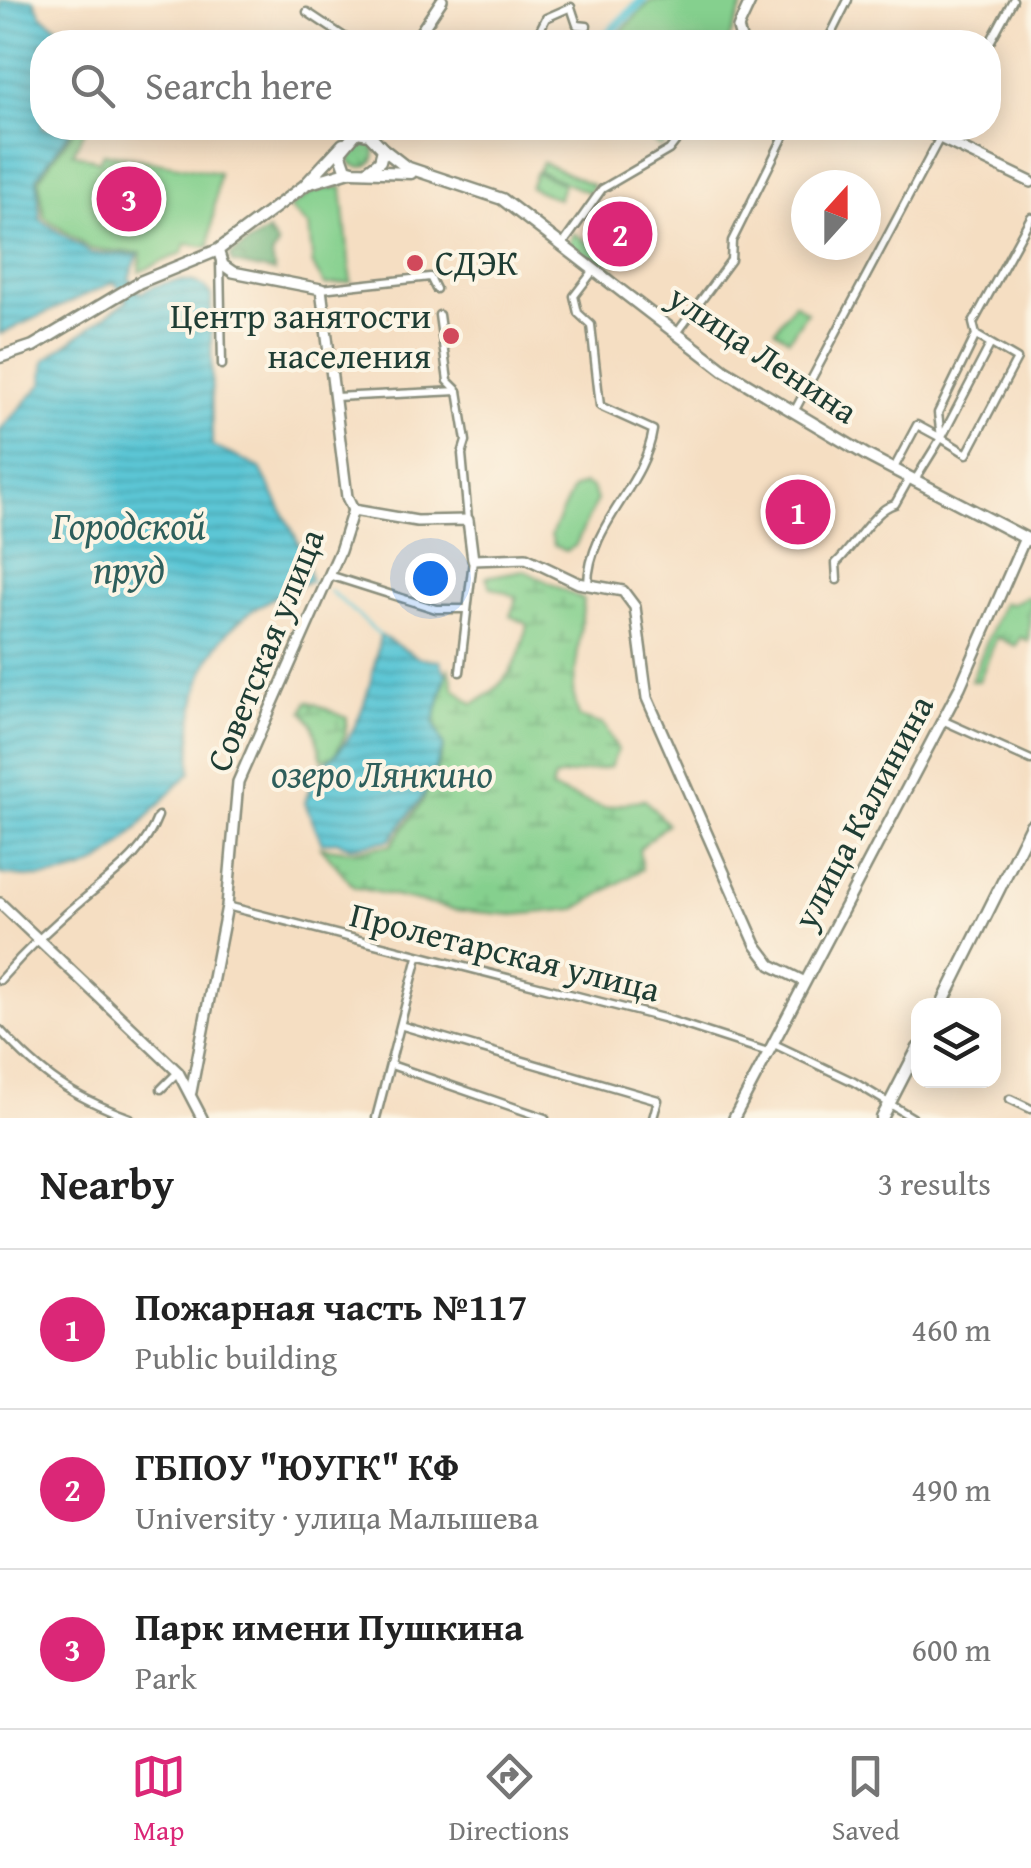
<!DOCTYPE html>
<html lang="en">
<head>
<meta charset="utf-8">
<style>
  :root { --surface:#fff; --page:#f2f2f2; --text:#222; --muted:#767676; --line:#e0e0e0; --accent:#db2777 }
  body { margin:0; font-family:"Gentium Book Plus",serif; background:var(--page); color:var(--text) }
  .controls { position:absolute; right:30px; bottom:30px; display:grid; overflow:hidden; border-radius:20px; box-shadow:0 5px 25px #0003 }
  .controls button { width:90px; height:90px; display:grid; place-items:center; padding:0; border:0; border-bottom:2px solid var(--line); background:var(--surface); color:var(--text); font:50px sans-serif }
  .compass { position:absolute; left:791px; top:170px; width:90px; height:90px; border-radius:50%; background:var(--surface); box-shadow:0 5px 25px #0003; rotate:21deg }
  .you { position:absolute; left:430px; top:578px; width:35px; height:35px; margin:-25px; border:8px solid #fff; border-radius:50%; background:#1a73e8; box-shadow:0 0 0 15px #1a73e833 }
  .badge { display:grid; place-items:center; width:65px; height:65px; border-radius:50%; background:var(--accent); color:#fff; font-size:32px; font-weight:700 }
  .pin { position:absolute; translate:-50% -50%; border:5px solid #fff; box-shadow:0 2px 10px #0006 }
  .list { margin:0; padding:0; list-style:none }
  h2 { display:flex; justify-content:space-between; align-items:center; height:130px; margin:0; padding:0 40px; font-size:42px }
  h2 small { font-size:32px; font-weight:400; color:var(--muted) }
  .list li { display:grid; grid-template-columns:65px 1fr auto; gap:30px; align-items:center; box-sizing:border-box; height:160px; padding:0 40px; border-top:2px solid var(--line) }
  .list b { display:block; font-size:38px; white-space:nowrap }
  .list p { margin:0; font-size:32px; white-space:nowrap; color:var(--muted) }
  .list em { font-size:32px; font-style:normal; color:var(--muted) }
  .icon { flex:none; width:55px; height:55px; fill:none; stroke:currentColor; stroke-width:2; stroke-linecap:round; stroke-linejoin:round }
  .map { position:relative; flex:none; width:1031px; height:1118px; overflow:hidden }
  .search { position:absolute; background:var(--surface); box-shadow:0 5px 25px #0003; left:30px; right:30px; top:30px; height:110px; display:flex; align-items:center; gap:25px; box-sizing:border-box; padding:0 35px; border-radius:40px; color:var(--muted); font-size:38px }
  .sheet { height:610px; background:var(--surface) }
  nav { display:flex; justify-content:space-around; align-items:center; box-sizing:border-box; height:140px; border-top:2px solid var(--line); background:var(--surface); font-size:28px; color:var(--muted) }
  nav a { display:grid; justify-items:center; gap:5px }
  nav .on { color:var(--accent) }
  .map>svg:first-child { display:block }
</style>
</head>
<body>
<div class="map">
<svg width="1031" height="1118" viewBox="0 0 1031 1118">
  <defs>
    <pattern id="grass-tufts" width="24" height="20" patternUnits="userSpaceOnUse" patternTransform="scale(2.5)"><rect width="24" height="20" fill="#85d08e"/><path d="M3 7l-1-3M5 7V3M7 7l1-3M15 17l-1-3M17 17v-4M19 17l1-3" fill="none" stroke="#6caa75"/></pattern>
    <pattern id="forest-crowns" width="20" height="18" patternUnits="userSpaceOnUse" patternTransform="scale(2.5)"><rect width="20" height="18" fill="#6cb279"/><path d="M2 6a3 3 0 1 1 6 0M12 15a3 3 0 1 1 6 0" fill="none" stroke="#589264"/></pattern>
    <pattern id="wetland-marsh" width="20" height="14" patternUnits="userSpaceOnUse" patternTransform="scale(2.5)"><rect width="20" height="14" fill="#85d08e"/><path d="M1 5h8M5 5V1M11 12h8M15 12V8" fill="none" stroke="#6caa75"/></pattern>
    <pattern id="water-rules" width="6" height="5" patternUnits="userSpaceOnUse" patternTransform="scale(2.5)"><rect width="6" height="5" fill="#5bc6d5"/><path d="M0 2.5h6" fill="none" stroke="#4ba2ae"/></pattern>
  </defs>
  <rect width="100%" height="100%" fill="#fcf5e5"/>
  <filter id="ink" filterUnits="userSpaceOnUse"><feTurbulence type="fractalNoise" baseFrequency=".01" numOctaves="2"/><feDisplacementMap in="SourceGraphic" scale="20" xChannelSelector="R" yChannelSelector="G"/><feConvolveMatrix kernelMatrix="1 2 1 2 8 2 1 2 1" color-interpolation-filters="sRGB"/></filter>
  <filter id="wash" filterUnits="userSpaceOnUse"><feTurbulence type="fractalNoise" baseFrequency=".0048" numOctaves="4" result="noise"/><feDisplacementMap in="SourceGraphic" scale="40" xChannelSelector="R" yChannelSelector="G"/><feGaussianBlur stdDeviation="2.25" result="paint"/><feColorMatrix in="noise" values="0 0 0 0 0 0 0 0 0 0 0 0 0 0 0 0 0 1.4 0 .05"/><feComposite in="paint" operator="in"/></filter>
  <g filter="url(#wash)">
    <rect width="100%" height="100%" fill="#f5dec2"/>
    <g fill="url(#grass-tufts)" stroke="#528661" stroke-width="2.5">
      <circle cx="361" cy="153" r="14"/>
      <polygon points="1026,596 1031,599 1028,641 1021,637 1016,646 997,637 979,681 971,681 1002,603 1012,604"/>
    </g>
    <polygon fill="url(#forest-crowns)" stroke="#467856" stroke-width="2.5" points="268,231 278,245 272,256 275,272 232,263 230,255"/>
    <g fill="url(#wetland-marsh)" stroke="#528661" stroke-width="2.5">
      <path d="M523 570 584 600 573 692 579 717 604 725 618 750 610 767 555 777 551 789 604 808 644 799 667 824 639 849 642 869 576 909 513 915 456 910 354 887 321 847 351 851 391 845 423 801 436 771 444 747 434 723 449 667 454 688 473 704C506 687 522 660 527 624L510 616 517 597 491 587 486 577Z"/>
      <polygon points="308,701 347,718 345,736 334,756 322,759 313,725 303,711"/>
    </g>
    <g fill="#85d08e" stroke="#528661" stroke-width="2.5">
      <polygon points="652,0 745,0 728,42 611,42"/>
      <polygon points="75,128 86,128 73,153 99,161 103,153 219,173 209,247 186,244 182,253 139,272 141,253 90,249 44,217 39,179"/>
      <polygon points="639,128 680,128 660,148"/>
      <polygon points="542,162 593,185 589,193 538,171"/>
      <polygon points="536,172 564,184 558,199 530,187"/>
      <polygon points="342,187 351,282 325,285 313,266 309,227 289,208 316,190"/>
      <polygon points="573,233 609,256 605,262 615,270 616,281 569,244"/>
      <polygon points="794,303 807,312 789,339 775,330"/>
      <polygon points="584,484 592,488 597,500 575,546 566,551 554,545 551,535 573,489"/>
    </g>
    <g fill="url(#water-rules)" stroke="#3d8284" stroke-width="2.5">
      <path d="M0 0H34L41 15 79 42H42V128H72L37 177 40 219 90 253 138 255 129 278 140 293C161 282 196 271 211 295L212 446 260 468 307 559 310 581C213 618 188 671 191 772 119 839 110 891 0 874V430L42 384 45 360 128 300 114 282 0 334Z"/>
      <path d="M380 635 419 658 440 661 446 674 434 723 444 747 423 796 390 840 351 847 336 841 322 843 305 803 316 767C359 751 373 677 380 635Z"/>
    </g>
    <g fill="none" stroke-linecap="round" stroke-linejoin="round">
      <g stroke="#5bc6d5" stroke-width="2.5">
        <polyline points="310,581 322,587"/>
        <polyline points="329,590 380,635"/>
      </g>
      <polyline stroke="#5bc6d5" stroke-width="10" points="600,42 643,0"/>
    </g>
  </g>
  <g filter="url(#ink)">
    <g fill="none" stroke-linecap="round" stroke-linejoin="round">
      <defs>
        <g id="street">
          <polyline points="307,12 352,42"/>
          <polyline points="534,42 546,18 571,7 577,25 587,26"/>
          <polyline points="827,42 848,0"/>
          <polyline points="988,46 1013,0"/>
          <polyline points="563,244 602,189 669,150 686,128"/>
          <polyline points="220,260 222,365"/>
          <polyline points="321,289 430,277 436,289"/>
          <polyline points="439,315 448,381 458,391 466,441 462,454 468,520"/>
          <polyline points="677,333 731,260 732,241 788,128"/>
          <polyline points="335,397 458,391"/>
          <polyline points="794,412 945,128"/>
          <polyline points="942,437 990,345"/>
          <polyline points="893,470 917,425 941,438 938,413 976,335 973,323 1031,217"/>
          <polyline points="915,480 941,438 967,454 1017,359 976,335"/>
          <polyline points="329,575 436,609 467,609"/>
          <path d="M837 580 836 563C854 547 874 509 895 504L909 479"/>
          <path d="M588 584C589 524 644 488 653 430L600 406 591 325 578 313 574 296 594 270"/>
          <polyline points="460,672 473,560"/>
          <polyline points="942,720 1031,760"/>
          <polyline points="227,906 663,1018 768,1052"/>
          <path d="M0 980C27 949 60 918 92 892 121 868 144 852 158 816"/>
          <polyline points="403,1026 658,1100 653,1118"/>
          <path d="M0 1030C42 1076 71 1096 130 1118"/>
          <polyline points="774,1044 854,1082 913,1118"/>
          <polyline points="391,1065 545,1118"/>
          <polyline points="161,1089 177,1073"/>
          <polyline points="1010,1099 1031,1109"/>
          <polyline points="376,1118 418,957"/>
        </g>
        <g id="secondary">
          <polyline points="414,42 442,0"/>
          <polyline points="742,42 738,28 751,0"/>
          <polyline points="919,128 1031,182"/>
          <polyline points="218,250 223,265 233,272 321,289 347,497 353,510"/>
          <polyline points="353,510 417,521 468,520 473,560 526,558 578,583 623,591 635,607 647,698 756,945 771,965 803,981"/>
          <polyline points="0,903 178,1072 202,1118"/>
          <polyline points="191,1092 227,906 238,782 340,551 353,510"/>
          <polyline points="734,1118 960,687 1025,538"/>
        </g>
        <g id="primary">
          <polyline points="383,149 406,167 502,199 724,370 868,456 1031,541"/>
          <polyline points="367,171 380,161 383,149 369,134 357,132 340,152 346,169 353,171 411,173"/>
          <polyline points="310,183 350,171"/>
          <polyline points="0,357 33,346 140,282 218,250 304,186 343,144"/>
          <polyline points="941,1006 1031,825"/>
          <polyline points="882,1118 918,1048"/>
        </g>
      </defs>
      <use href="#street" stroke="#8a8e7b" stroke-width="11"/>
      <use href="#secondary" stroke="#8a8e7b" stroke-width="14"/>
      <use href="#primary" stroke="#8a8e7b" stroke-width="15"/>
      <use href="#street" stroke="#fff" stroke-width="6"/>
      <use href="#secondary" stroke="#fff" stroke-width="9"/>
      <use href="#primary" stroke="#fff" stroke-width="10"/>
    </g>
  </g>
  <g fill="#d1495b" stroke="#fcf5e5" stroke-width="4">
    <circle cx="415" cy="263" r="10"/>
    <circle cx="451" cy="336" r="10"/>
  </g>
  <g text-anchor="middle" stroke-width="8" stroke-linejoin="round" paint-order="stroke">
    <g font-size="35" fill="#1f3d34" stroke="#fcf5e5" text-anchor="start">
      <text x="435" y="275">СДЭК</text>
      <text x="431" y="328" text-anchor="end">Центр занятости<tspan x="431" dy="40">населения</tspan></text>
    </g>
    <g font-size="35" fill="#1f3d34" stroke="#fcf5e5">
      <text transform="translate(763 354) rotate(34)" y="12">улица Ленина</text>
      <text transform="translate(265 650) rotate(-68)" y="12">Советская улица</text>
      <text transform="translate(863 812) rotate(-62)" y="12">улица Калинина</text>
      <text transform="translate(505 952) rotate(14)" y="12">Пролетарская улица</text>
    </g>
    <g font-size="38" font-style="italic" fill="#2e5f5c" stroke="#fcf5e5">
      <text x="129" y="539">Городской<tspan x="129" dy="44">пруд</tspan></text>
      <text x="382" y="787">озеро Лянкино</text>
    </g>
  </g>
</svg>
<div class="controls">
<button><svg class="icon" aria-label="layers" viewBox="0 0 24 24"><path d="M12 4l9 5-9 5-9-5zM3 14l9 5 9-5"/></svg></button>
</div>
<svg class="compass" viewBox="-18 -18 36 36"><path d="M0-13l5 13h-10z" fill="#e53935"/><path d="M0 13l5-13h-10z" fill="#767676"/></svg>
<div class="you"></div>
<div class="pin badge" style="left:798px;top:512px">1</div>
<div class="pin badge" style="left:620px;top:234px">2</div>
<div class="pin badge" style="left:129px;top:199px">3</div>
<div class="search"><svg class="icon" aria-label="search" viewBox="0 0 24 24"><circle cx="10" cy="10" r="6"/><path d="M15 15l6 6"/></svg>Search here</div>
</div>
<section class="sheet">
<h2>Nearby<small>3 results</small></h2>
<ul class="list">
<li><span class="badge">1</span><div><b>Пожарная часть №117</b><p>Public building</p></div><em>460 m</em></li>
<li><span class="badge">2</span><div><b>ГБПОУ &quot;ЮУГК&quot; КФ</b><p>University · улица Малышева</p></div><em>490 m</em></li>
<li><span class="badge">3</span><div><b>Парк имени Пушкина</b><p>Park</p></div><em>600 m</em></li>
</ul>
</section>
<nav>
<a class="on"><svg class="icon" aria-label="map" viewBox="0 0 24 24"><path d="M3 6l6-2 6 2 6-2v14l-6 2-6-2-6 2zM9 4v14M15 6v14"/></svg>Map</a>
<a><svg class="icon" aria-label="directions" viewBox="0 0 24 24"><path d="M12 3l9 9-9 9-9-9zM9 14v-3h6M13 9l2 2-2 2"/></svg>Directions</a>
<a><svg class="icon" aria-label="saved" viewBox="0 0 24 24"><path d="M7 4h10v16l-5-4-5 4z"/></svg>Saved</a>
</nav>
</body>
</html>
